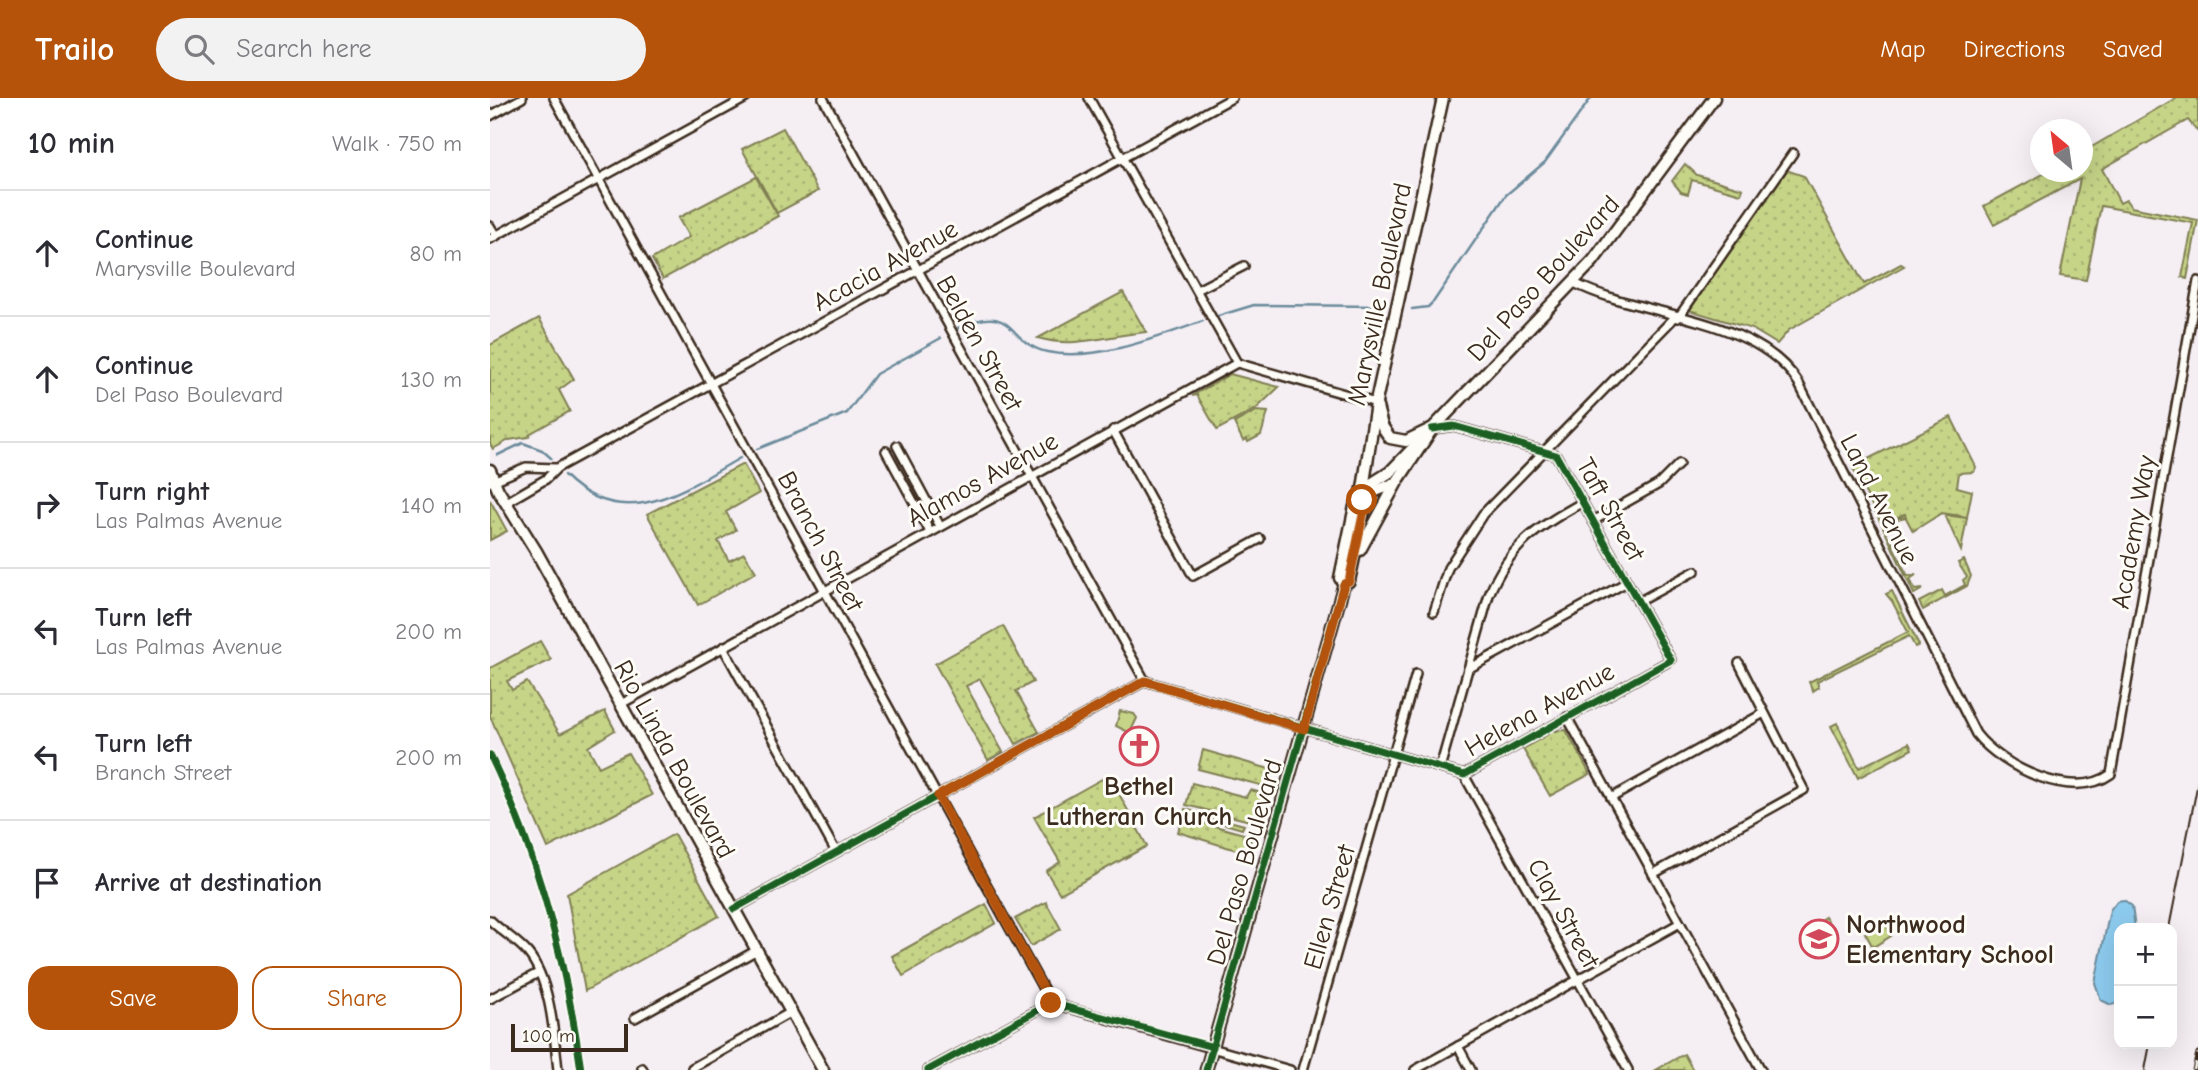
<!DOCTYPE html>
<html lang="en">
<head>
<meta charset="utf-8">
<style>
  :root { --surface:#fff; --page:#f2f2f3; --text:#2b2b33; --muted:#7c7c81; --line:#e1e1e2; --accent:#b45309 }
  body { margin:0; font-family:"Comic Neue",sans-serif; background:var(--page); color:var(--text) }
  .controls { position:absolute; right:21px; bottom:21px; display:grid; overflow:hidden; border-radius:14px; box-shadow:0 7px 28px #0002 }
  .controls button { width:63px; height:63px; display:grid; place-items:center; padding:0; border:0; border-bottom:2px solid var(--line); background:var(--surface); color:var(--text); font:35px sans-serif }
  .compass { position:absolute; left:1540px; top:21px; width:63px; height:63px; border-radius:50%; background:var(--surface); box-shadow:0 7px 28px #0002; rotate:331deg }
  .scale { position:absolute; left:21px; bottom:18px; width:117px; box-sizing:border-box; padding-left:7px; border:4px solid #3b2a1e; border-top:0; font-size:19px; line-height:24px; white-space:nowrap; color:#3b2a1e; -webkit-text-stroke:5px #fdfcf7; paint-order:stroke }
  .stop { position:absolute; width:21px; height:21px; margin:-16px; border:5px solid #b45309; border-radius:50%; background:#fff }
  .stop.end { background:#b45309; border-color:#fff; box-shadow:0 2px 7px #0008 }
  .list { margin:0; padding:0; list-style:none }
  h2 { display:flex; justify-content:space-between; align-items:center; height:91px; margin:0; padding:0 28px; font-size:30px }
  h2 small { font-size:23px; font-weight:400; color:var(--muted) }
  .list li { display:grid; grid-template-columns:46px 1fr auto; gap:21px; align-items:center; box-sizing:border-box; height:126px; padding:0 28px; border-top:2px solid var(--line) }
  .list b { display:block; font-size:26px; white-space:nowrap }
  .list p { margin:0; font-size:23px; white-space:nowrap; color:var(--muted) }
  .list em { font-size:23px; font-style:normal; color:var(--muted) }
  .actions { display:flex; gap:14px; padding:21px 28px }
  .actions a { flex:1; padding:16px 0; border:2px solid var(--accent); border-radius:21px; text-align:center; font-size:24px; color:var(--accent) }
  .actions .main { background:var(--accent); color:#fff }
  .icon { flex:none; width:38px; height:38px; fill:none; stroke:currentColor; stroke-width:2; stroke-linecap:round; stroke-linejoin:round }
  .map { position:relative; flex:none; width:1708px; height:972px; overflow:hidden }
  header { display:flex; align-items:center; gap:42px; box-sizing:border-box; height:98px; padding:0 35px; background:var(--accent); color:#fff }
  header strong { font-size:33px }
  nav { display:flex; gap:38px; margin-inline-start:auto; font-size:24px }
  .search { width:490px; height:63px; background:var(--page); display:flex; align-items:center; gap:18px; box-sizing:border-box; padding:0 24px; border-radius:38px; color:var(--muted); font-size:26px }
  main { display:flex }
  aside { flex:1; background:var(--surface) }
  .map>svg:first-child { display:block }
</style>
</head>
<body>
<header>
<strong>Trailo</strong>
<div class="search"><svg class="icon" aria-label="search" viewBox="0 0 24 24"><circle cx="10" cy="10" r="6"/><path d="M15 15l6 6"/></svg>Search here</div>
<nav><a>Map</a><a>Directions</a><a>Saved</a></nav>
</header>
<main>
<aside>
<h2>10 min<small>Walk · 750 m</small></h2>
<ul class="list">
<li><svg class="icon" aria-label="ahead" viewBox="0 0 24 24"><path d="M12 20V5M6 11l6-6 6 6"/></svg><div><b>Continue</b><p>Marysville Boulevard</p></div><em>80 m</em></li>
<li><svg class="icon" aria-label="ahead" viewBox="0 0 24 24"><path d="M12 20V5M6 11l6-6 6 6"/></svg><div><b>Continue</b><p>Del Paso Boulevard</p></div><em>130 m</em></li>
<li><svg class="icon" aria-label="right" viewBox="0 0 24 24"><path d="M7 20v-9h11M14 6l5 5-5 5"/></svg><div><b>Turn right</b><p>Las Palmas Avenue</p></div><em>140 m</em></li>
<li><svg class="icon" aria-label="left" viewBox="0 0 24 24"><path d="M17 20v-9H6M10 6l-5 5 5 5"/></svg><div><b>Turn left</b><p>Las Palmas Avenue</p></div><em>200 m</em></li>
<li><svg class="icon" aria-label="left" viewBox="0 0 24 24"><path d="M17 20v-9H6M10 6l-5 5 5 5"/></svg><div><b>Turn left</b><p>Branch Street</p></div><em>200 m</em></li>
<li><svg class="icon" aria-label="arrive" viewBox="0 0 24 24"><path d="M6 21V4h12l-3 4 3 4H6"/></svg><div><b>Arrive at destination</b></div></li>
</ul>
<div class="actions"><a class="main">Save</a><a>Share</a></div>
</aside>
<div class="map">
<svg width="1708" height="972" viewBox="0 0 1708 972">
  <defs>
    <pattern id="grass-dots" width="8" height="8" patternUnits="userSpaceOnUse" patternTransform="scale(1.75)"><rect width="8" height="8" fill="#c6d488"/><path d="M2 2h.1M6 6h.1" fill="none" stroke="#abb675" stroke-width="1.8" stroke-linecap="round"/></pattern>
    <pattern id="park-tufts" width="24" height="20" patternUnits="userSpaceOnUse" patternTransform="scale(1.75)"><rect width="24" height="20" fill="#c6d488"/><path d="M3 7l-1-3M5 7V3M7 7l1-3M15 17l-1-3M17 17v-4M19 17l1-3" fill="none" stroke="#abb675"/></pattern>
    <pattern id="garden-furrows" width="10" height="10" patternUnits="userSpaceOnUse" patternTransform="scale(1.75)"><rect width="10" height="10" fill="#c6d488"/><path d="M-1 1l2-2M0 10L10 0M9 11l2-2" fill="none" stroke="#abb675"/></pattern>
  </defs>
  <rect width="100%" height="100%" fill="#f5eff4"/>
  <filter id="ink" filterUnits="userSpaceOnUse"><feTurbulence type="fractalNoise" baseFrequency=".0143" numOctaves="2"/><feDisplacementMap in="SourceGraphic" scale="14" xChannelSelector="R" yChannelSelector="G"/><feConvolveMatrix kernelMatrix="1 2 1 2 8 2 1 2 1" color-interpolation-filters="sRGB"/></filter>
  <g filter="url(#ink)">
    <g fill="url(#grass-dots)" stroke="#807f53" stroke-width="2">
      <polygon points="1686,0 1708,0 1708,34 1698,22 1612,71 1630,105 1636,102 1641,109 1708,122 1697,181 1692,179 1703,125 1611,108 1596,182 1570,178 1590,81 1504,127 1494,108 1557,74 1592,74 1593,54"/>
      <polygon points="293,30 328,93 287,115 252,51"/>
      <polygon points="1195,66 1207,77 1253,91 1251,96 1202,82 1198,96 1191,94 1182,83"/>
      <polygon points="1296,72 1314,78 1374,186 1411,166 1414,168 1299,232 1287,246 1262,231 1199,212"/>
      <polygon points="266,79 288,118 173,181 162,161 199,139 188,120"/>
      <path d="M633 194 656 234C620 237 583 251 548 240Z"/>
      <polygon points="49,220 84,281 69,292 80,313 41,335 38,339 19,342 3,351 0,346 0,247"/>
      <polygon points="740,276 789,289 766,311 727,332 707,297 702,298"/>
      <polygon points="766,313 778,314 771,337 758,344 757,341 753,343 744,325"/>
      <polygon points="1461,319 1486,369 1484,374 1469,375 1467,389 1482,393 1477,419 1452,415 1423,433 1414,416 1392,427 1362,369"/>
      <polygon points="253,366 269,395 236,414 246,432 228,443 239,463 254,455 266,474 208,507 157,416"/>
      <polygon points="0,402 17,433 0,442"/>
      <polygon points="1455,417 1477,420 1471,453"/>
      <polygon points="1402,493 1429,547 1425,549 1419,538 1327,583 1329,589 1323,593 1319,584 1418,534 1402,503 1396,496"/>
      <polygon points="513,528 543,584 526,593 549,634 526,646 490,581 476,588 513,654 498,662 445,566"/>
      <polygon points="50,543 61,562 17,583 22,592 37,584 70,636 115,613 125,632 98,649 109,669 138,655 162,697 58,750 0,618 0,570"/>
      <polygon points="1076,632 1100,676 1060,698 1033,651 1063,633"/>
      <polygon points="713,652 783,672 778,689 708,671"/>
      <polygon points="619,677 657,748 570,796 556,773 570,764 544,719"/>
      <polygon points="702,685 756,699 760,692 776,696 768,725 696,707"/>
      <polygon points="695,711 754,727 752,731 694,714"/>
      <polygon points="692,719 761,738 759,756 688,734"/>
      <polygon points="184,736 229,818 95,893 77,796"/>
      <polygon points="556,804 571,831 541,848 525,821"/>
      <polygon points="496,806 506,825 413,878 402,858"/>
      <polygon points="1194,956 1203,972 1166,972"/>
    </g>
    <g fill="url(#park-tufts)" stroke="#807f53" stroke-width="2">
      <polygon points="630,613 644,616 647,620 640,635 626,628"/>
      <polygon points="1335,819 1343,832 1340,843 1333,847 1322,827"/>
      <polygon points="1395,824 1401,838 1383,849 1375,835"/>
    </g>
    <g fill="url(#garden-furrows)" stroke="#807f53" stroke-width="2">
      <polygon points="1415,416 1416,419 1407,421 1394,430 1401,445 1408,443 1403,448 1410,462 1417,460 1411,465 1418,478 1426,477 1420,481 1425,492 1433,491 1424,496 1392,427"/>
      <polygon points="1474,462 1481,478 1477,488 1433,512 1429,504 1452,492 1455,498 1475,487 1473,482 1477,479 1468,465"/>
      <polygon points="1347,625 1369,670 1419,645 1422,651 1368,680 1341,628"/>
    </g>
    <polygon fill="#8dcbee" stroke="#6c8b9b" stroke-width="2" points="1634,802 1642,808 1645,830 1629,830 1629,905 1621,907 1611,902 1605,885 1620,812 1627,803"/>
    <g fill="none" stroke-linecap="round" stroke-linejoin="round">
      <g stroke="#6c8b9b" stroke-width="2.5">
        <polyline points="922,211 938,209 944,203 1016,97 1055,64 1101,0"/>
        <polyline points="728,218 764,207 893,208"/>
        <path d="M468 230C527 202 515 245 557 254 606 264 668 239 713 223"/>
        <polyline points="267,351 357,315 386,276 451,240"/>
        <polyline points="8,357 33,345 52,352 61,360"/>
        <path d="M74 377C133 436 192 393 250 360"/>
      </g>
      <defs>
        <g id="minor">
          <polyline points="64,0 561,905"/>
          <polyline points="333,0 655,583"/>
          <polyline points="599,0 747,265"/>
          <polyline points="0,18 32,0"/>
          <polyline points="0,128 6,138"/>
          <polyline points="0,141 256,0"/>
          <path d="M1084 185C1154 220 1264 217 1308 284L1486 636C1512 669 1583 704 1621 676L1708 183"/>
          <polyline points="707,192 754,168"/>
          <polyline points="1188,220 1303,55"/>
          <polyline points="623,332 703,478 770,441"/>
          <polyline points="407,348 450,428"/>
          <polyline points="396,353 440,434"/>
          <polyline points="1,384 36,369 66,370"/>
          <polyline points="15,405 56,381 67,370 742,0"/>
          <polyline points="1103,423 1169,386 1189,366"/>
          <polyline points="1148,504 1205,473"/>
          <polyline points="944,514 958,470 993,416 1185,219"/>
          <polyline points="233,549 346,754"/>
          <polyline points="978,571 1137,484"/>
          <polyline points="131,606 747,265 886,305"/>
          <polyline points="1077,619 1271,972"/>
          <path d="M950 670 999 497C1020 446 1047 430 1093 404"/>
          <polyline points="974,677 1138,972"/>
          <polyline points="1121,700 1274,615"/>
          <polyline points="1163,776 1314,692 1249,565"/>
          <polyline points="244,811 655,583 974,677 1181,562 1066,357 964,328 943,331"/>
          <path d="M0 822C12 834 27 842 38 855 61 883 64 937 68 972"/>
          <polyline points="0,901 48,875"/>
          <polyline points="145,920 267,852"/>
          <polyline points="968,948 981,972"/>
          <polyline points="152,970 153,972"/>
          <polyline points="202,970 301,914"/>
          <polyline points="438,972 561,905 800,972"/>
          <polyline points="813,972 926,576"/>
          <polyline points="925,972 1190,825"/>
        </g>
        <g id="secondary">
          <polyline points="887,309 892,328 900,340 916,343 941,331"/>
          <polyline points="0,372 8,392 46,453 333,972"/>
          <polyline points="873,391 900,374 927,346"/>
          <polyline points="873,391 886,393 903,386"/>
          <polyline points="870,452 907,384 942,331 1103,163 1224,0"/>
          <polyline points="854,486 850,480 865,408 872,402"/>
          <polyline points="716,972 854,486 859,483 875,408 873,391 887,299 953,0"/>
        </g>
      </defs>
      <use href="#minor" stroke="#3b2a1e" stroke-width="12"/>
      <use href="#secondary" stroke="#3b2a1e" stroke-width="15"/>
      <use href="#minor" stroke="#fdfcf7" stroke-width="7"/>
      <use href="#secondary" stroke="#fdfcf7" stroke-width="10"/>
      <g stroke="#3b2a1e" stroke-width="2">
        <polyline points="1679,830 1708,684"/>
        <polyline points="1655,972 1660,946"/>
      </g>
      <defs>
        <polyline id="rail" points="1704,972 1708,955"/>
      </defs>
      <use href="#rail" stroke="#3b2a1e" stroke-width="5"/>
      <use href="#rail" stroke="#fdfcf7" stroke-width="2.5" stroke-dasharray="8" stroke-linecap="butt"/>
      <defs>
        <g id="cycleway">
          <path d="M0 657C48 756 76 863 91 972"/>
          <polyline points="244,811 655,583 974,677 1181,562 1066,357 964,328 942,331"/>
          <polyline points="438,972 561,905 723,949"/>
          <polyline points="716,972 854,486"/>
        </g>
      </defs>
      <use href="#cycleway" stroke="#fdfcf7" stroke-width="11"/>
      <use href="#cycleway" stroke="#1b5e20" stroke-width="7"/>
    </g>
  </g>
  <g fill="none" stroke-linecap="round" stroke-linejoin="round" filter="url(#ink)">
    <polyline stroke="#b45309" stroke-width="9" points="561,905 448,698 655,583 814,631 854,486 859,483 875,408 872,402"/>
  </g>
  <defs>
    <symbol id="church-ring" viewBox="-11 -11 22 22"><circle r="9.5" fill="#fdfcf7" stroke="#d1495b" stroke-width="1.5"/><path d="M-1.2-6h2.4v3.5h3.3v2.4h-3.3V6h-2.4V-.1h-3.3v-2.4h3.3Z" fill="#d1495b"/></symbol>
    <symbol id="school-ring" viewBox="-11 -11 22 22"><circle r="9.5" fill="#fdfcf7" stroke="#d1495b" stroke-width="1.5"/><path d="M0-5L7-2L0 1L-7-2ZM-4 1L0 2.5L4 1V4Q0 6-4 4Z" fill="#d1495b"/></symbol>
  </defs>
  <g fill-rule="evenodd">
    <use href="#church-ring" x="627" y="626" width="44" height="44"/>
    <use href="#school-ring" x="1307" y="819" width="44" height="44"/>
  </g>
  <g text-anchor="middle" stroke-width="6" stroke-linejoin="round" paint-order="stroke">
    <g font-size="26" fill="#3b2a1e" stroke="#fdfcf7">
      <text transform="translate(395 167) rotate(-29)" y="9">Acacia Avenue</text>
      <text transform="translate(1053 180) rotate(-48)" y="9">Del Paso Boulevard</text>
      <text transform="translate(889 196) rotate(-78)" y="9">Marysville Boulevard</text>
      <text transform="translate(490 245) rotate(61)" y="9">Belden Street</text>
      <text transform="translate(492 381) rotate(-29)" y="9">Alamos Avenue</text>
      <text transform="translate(1390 401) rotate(63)" y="9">Land Avenue</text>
      <text transform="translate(1121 411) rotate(61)" y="9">Taft Street</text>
      <text transform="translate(1643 434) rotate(-80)" y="9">Academy Way</text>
      <text transform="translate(331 443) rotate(62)" y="9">Branch Street</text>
      <text transform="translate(1049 611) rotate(-29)" y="9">Helena Avenue</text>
      <text transform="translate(185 661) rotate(61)" y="9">Rio Linda Boulevard</text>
      <text transform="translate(754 764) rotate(-74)" y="9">Del Paso Boulevard</text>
      <text transform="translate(839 809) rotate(-74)" y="9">Ellen Street</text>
      <text transform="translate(1074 815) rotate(61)" y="9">Clay Street</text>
    </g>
    <g font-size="26" font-weight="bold" fill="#3b2a1e" stroke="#fdfcf7">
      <text x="649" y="697">Bethel<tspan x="649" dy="30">Lutheran Church</tspan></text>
      <text x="1356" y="835" text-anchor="start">Northwood<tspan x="1356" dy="30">Elementary School</tspan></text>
    </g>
  </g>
</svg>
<div class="controls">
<button>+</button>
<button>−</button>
</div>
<svg class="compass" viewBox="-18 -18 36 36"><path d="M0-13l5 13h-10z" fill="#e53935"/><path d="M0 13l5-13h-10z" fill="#7c7c81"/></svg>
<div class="scale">100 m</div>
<div class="stop" style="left:872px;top:402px"></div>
<div class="stop end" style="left:561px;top:905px"></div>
</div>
</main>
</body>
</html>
